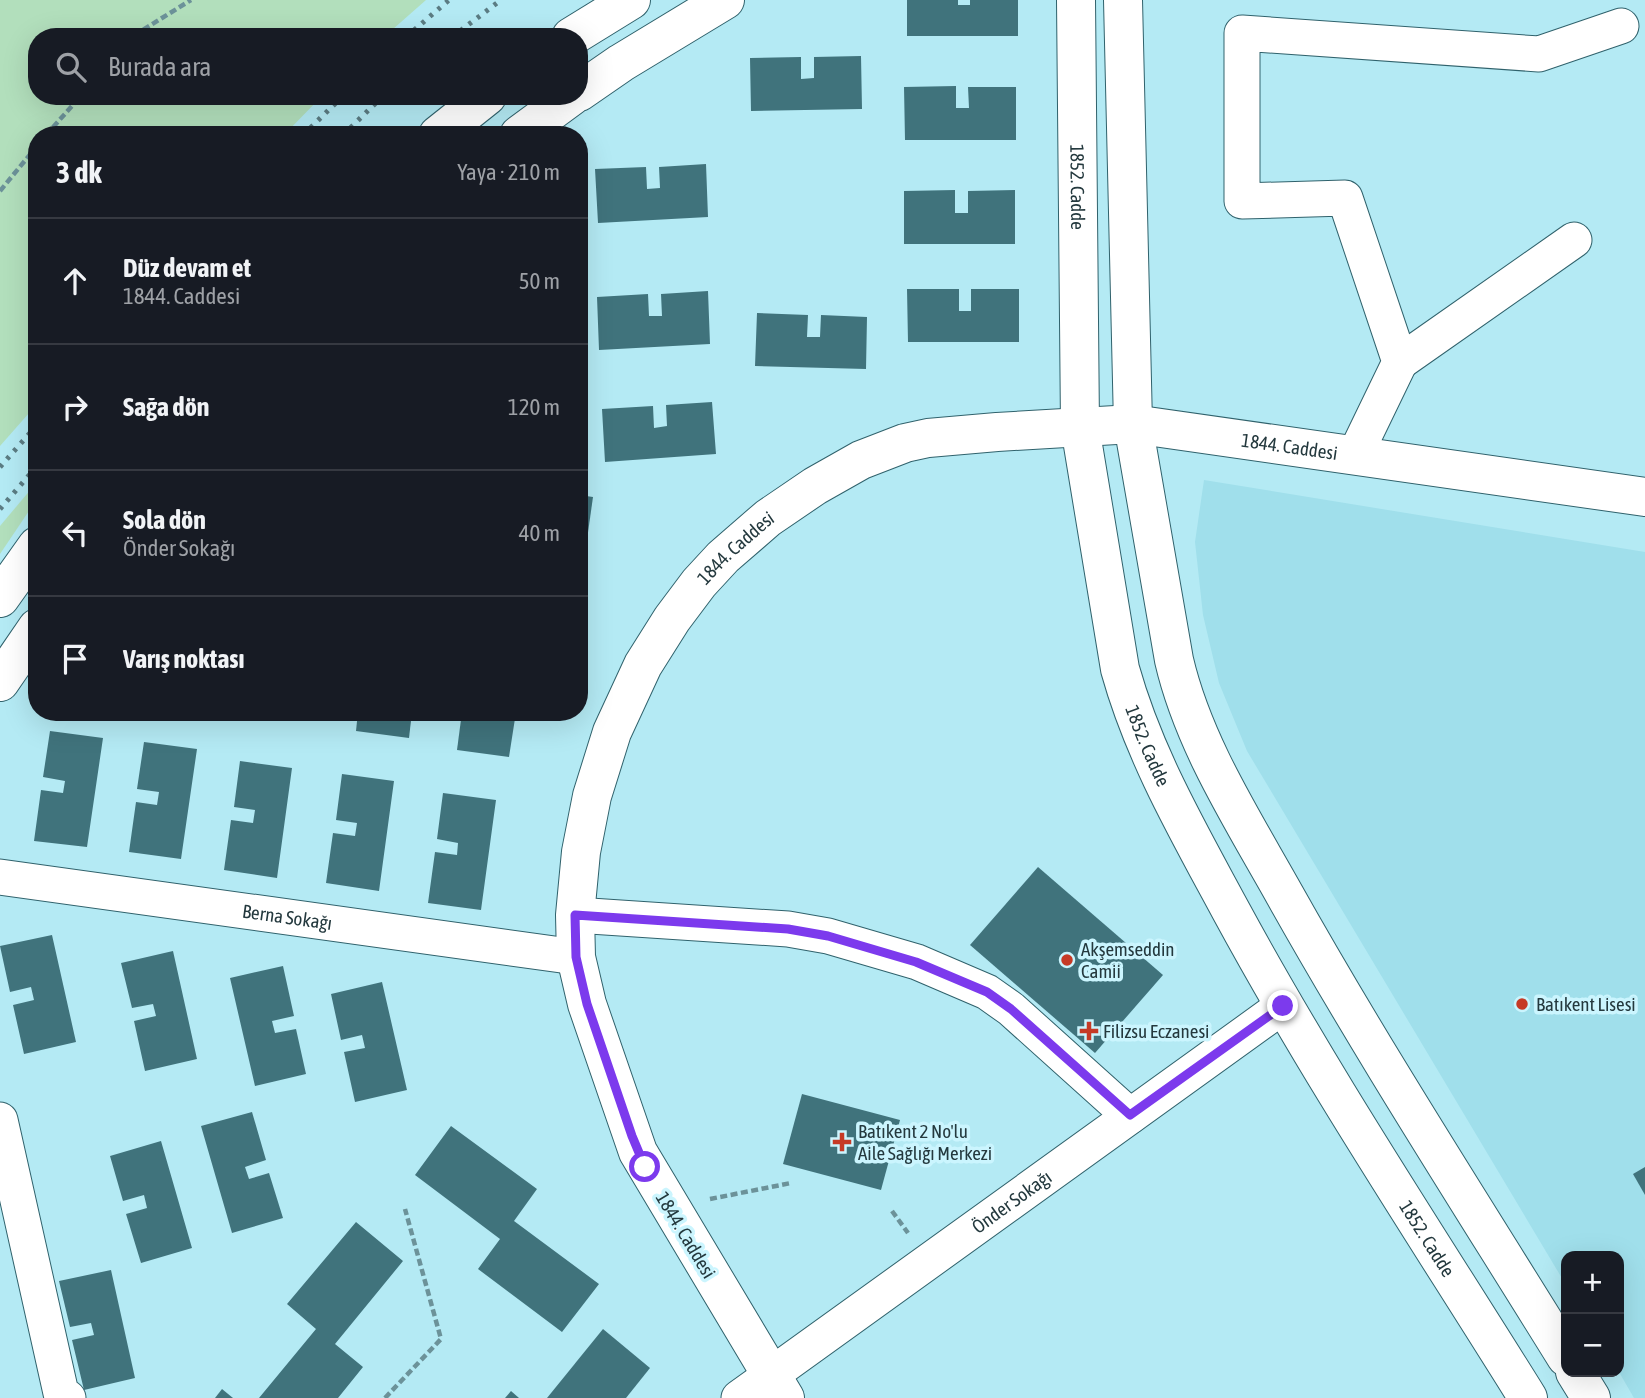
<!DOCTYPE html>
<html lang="tr">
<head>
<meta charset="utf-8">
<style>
  :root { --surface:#171b24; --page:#20242c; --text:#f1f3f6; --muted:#9ea1a6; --line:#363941 }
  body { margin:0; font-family:"Asap Condensed",sans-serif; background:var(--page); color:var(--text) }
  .controls { position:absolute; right:21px; bottom:21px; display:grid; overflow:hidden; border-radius:14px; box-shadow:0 7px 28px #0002 }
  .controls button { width:63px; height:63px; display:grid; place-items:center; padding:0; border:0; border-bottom:2px solid var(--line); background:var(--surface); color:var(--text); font:35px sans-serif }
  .stop { position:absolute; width:21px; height:21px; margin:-16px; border:5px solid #7c3aed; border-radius:50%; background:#fff }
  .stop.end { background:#7c3aed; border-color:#fff; box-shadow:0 2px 7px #0008 }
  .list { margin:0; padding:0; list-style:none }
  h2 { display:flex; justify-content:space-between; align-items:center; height:91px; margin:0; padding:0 28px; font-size:30px }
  h2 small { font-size:23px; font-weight:400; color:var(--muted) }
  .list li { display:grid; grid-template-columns:46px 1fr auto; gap:21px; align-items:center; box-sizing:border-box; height:126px; padding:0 28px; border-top:2px solid var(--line) }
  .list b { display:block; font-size:26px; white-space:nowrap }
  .list p { margin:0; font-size:23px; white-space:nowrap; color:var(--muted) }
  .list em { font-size:23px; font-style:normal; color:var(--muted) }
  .icon { flex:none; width:38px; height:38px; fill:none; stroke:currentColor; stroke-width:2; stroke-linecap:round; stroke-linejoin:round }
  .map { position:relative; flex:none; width:1645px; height:1398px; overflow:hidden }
  .search { position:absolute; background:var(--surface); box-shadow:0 7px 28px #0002; left:28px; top:28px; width:560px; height:77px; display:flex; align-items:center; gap:18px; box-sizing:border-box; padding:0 24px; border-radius:28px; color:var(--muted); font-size:26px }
  .panel { position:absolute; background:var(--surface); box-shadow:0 7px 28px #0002; left:28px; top:126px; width:560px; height:595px; border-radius:28px }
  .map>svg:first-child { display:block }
</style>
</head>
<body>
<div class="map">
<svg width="1645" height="1398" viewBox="0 0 1645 1398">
  <rect width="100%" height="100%" fill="#b4eaf4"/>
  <polygon fill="#a0dfeb" points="1204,480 1645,552 1645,1398 1634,1398 1619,1372 1619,1256 1566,1256 1566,1285 1247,751 1219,683 1203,615 1195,542"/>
  <g fill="#b2dfbc">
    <polygon points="0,0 426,0 384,37 37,37 37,96 322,96 284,135 37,135 37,404 0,446"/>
    <polygon points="37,482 37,499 0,554 0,526"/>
  </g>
  <g fill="#40737c">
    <polygon points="907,0 958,0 958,5 970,5 970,0 1018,0 1018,36 907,36"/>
    <polygon points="861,56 862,109 751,111 750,58 801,57 801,79 814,78 814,57"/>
    <polygon points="956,86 956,108 969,108 968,87 1016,87 1016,140 905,140 904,87"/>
    <polygon points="706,164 708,217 598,223 595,169 646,167 647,189 660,188 659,167"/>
    <polygon points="955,190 955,213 968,213 968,191 1015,190 1015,244 904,244 904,191"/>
    <polygon points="907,289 959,289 959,311 971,311 971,289 1019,289 1019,342 908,342"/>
    <polygon points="708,291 710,344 599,350 597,297 648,294 649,316 662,316 661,294"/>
    <polygon points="757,313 808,315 807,337 820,337 821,315 867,317 866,369 755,366"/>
    <polygon points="712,402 716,454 605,462 602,409 653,406 654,428 667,426 666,405"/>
    <polygon points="579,495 593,497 581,582 579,582"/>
    <polygon points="358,712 412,712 409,738 356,731"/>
    <polygon points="462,712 516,712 509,757 457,750"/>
    <polygon points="50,731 103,738 87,847 34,841 41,790 63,793 65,781 43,777"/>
    <polygon points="144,742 197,749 181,859 129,852 136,802 157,805 159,792 137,789"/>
    <polygon points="240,761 292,768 277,878 224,870 231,820 253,823 255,810 234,807"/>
    <polygon points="342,774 394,781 379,891 326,883 333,833 355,836 357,823 336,820"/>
    <polygon points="443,793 496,800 481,910 428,903 435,852 457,855 458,843 437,839"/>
    <polygon points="1038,867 1163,975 1095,1053 970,945"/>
    <polygon points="52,935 76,1042 24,1054 13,1005 34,1000 31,987 10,992 0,946"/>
    <polygon points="173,951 197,1059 145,1071 134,1021 156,1016 153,1004 132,1008 121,963"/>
    <polygon points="283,966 294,1016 272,1021 275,1033 296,1029 306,1074 255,1086 230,978"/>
    <polygon points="382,982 407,1090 355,1102 344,1052 365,1048 362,1035 341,1040 331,994"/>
    <polygon points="802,1094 900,1120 881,1190 783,1164"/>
    <polygon points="252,1112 266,1160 245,1167 249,1179 269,1173 283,1218 232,1233 201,1126"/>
    <polygon points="451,1126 537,1189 514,1221 599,1284 562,1332 478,1269 500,1239 415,1175"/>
    <polygon points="161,1141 192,1248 141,1263 126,1214 147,1208 144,1195 123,1201 110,1156"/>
    <polygon points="1645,1167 1645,1195 1633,1174"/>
    <polygon points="356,1222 403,1261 335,1344 363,1367 338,1398 259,1398 316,1329 287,1304"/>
    <polygon points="111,1270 135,1378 84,1390 72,1340 94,1335 91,1323 70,1327 59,1281"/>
    <polygon points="603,1329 650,1368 626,1398 547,1398"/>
    <polygon points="222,1389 233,1398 215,1398"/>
    <polygon points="511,1391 519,1398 505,1398"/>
  </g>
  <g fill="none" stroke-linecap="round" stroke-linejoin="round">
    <defs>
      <g id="minor">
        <polyline points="1400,362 1574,240"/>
        <polyline points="1355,455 1400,362 1345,198 1242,201 1242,33 1539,54 1621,26"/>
        <path id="s1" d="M0 877 576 957"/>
        <polyline points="575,915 788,929 828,936 917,962 987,992 1011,1009 1130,1116"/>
        <polyline points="0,1120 61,1393 68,1398"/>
        <path id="s2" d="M739 1398 1283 1006"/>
      </g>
      <g id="tertiary">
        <path id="s3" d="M1076 0 1080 427 1120 669C1144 755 1188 831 1230 909 1321 1077 1427 1236 1528 1398"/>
        <path d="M1123 0 1133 424 1174 660C1193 742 1241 817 1282 890 1371 1049 1470 1202 1566 1357"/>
        <polyline points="571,37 631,0"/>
        <polyline points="579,92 621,63 725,0"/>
        <polyline points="438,135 487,96"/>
        <polyline points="519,135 572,96"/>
        <polyline points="0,598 37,546"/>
        <polyline points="0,682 37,628"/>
        <polyline points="1575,1372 1591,1398"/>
        <path id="s4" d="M785 1398 638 1152 587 1004 576 957 575 915 581 852 592 796 612 732 643 665 672 619 699 583 723 557 768 518 815 486 861 460 905 443 928 438 997 432 1133 424 1645 497"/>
      </g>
    </defs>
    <use href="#minor" stroke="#30626c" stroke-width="37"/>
    <use href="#tertiary" stroke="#30626c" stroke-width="40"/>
    <g stroke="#6c9299" stroke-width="4.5" stroke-dasharray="7 3.5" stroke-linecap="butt">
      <polyline points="136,37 141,31 191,0"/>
      <polyline points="46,135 81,96"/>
      <polyline points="0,191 37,146"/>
      <polyline points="710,1199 791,1183"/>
      <polyline points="892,1211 908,1233"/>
      <polyline points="385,1398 441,1339 405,1209"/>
    </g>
    <use href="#minor" stroke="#fff" stroke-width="35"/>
    <use href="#tertiary" stroke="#fff" stroke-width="38"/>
    <g stroke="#5b7c83" stroke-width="5" stroke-dasharray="3.5 7" stroke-linecap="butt">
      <polyline points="406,37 449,0"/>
      <polyline points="452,37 501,0"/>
      <polyline points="303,135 343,96"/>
      <polyline points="343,135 383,96"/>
      <polyline points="0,467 37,425"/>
      <polyline points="0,509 37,466"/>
    </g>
  </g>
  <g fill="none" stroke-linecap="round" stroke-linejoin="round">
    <polyline stroke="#7c3aed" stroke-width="9" points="645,1167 632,1136 587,1004 576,957 575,915 788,929 828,936 916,962 987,992 1011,1009 1130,1115 1283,1006"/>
  </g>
  <g fill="#c63a26" stroke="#cbf5fe" stroke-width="2.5">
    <circle cx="1067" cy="960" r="7"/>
    <circle cx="1522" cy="1004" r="7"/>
    <path d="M1085.5 1020.5h7v7h7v7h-7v7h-7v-7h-7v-7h7z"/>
    <path d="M838.5 1131.5h7v7h7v7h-7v7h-7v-7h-7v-7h7z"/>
  </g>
  <g text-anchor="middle" stroke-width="7" stroke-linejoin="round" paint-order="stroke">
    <g font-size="19" fill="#24393e" stroke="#cbf5fe">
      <text dy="7" stroke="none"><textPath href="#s3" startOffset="187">1852. Cadde</textPath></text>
      <text dy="7" stroke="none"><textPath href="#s4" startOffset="1533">1844. Caddesi</textPath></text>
      <text dy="7" stroke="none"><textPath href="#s4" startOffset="945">1844. Caddesi</textPath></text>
      <text dy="7" stroke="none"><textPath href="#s3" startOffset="754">1852. Cadde</textPath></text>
      <text dy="7" stroke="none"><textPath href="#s1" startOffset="290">Berna Sokağı</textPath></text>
      <text dy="7" stroke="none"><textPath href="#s2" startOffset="336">Önder Sokağı</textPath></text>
      <text transform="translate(686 1235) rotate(59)" y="7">1844. Caddesi</text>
      <text dy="7" stroke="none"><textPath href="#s3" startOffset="1321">1852. Cadde</textPath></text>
    </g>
    <g font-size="19" fill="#24393e" stroke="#cbf5fe" text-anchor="start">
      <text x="1081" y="956">Akşemseddin<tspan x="1081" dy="22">Camii</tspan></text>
      <text x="1536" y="1011">Batıkent Lisesi</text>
      <text x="1103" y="1038">Filizsu Eczanesi</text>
      <text x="858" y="1138">Batıkent 2 No'lu<tspan x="858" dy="22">Aile Sağlığı Merkezi</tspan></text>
    </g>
  </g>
</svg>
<div class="controls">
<button>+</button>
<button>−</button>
</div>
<div class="stop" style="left:645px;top:1167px"></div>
<div class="stop end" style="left:1283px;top:1006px"></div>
<div class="search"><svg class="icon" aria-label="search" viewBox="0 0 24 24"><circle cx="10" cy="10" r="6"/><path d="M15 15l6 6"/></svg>Burada ara</div>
<section class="panel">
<h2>3 dk<small>Yaya · 210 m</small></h2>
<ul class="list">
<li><svg class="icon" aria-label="ahead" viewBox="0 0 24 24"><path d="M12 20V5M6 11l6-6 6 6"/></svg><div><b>Düz devam et</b><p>1844. Caddesi</p></div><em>50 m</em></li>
<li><svg class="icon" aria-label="right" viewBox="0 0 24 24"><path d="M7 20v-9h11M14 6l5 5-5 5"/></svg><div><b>Sağa dön</b></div><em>120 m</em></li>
<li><svg class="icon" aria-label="left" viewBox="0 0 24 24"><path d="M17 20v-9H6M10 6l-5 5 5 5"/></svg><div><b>Sola dön</b><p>Önder Sokağı</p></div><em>40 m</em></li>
<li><svg class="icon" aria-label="arrive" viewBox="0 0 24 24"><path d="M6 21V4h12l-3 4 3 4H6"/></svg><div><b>Varış noktası</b></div></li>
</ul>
</section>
</div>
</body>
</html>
